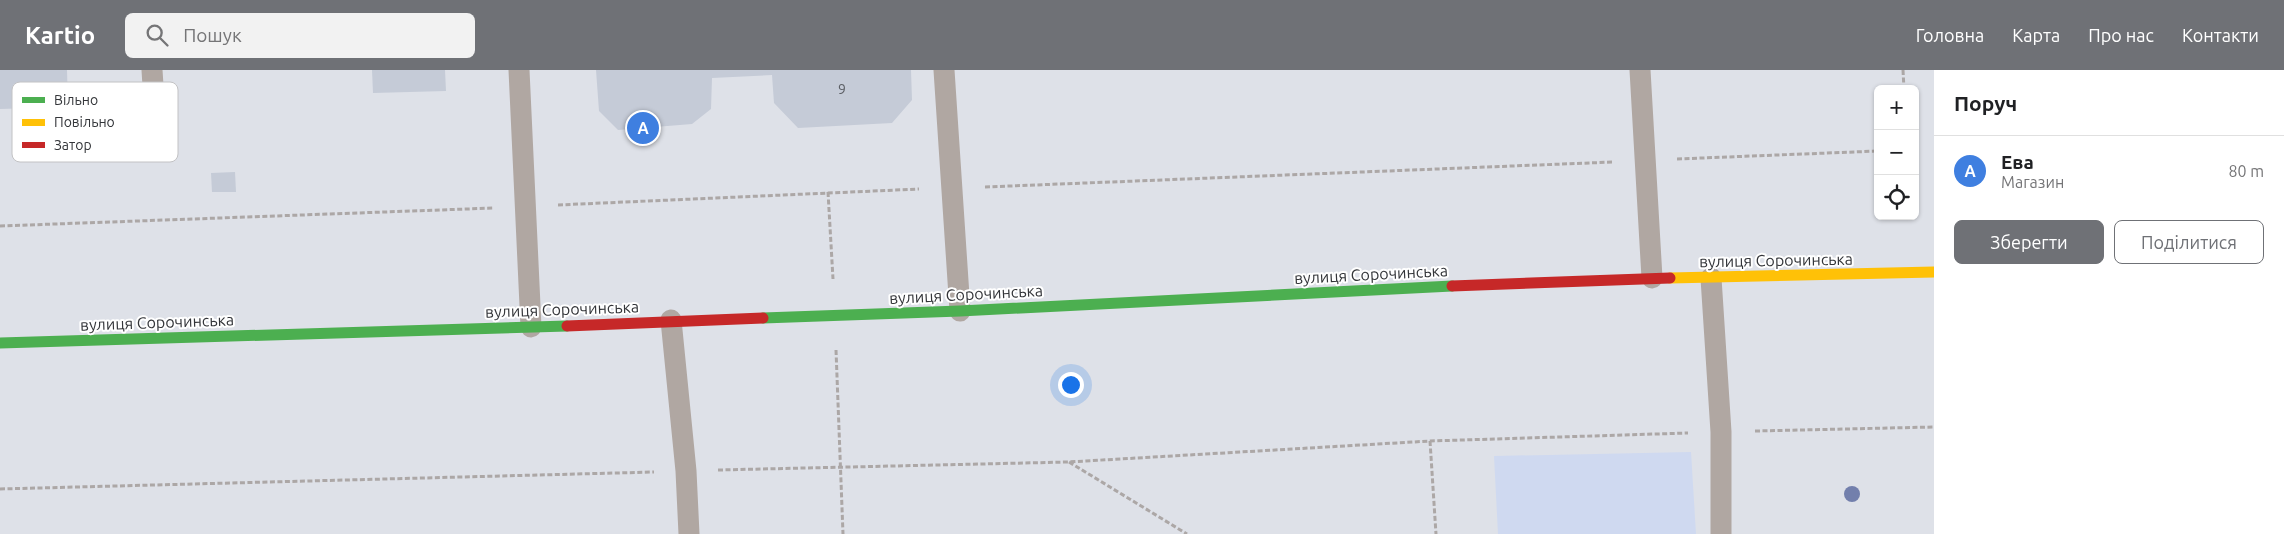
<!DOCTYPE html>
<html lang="uk">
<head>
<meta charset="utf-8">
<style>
  :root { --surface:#fff; --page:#f2f2f2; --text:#202124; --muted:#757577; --line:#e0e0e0; --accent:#6f7176 }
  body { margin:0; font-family:Ubuntu,sans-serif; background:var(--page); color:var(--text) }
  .controls { position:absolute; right:15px; top:15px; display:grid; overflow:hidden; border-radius:8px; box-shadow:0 1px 4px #0004 }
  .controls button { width:45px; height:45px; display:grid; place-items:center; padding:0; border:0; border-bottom:1px solid var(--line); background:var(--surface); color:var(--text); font:25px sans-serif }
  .you { position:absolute; left:1070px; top:314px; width:18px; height:18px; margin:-12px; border:4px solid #fff; border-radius:50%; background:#1a73e8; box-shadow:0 0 0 8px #1a73e833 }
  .badge { display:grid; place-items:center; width:32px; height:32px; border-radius:50%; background:var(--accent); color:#fff; font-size:16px; font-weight:700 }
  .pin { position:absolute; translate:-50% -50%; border:2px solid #fff; box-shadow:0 1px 5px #0006 }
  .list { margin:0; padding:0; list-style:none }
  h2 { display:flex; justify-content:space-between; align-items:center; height:65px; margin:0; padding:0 20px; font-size:21px }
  h2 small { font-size:16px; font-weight:400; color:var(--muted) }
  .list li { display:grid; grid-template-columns:32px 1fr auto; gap:15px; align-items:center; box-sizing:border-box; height:70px; padding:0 20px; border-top:1px solid var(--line) }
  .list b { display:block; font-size:19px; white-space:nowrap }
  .list p { margin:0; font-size:16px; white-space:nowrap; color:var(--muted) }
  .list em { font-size:16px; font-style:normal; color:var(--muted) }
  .actions { display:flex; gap:10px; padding:15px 20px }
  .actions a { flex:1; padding:11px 0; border:1px solid var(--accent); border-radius:8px; text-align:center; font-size:18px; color:var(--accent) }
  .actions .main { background:var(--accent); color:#fff }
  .icon { flex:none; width:28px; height:28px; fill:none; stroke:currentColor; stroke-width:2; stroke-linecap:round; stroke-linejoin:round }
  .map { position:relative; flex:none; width:1934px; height:464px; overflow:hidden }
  header { display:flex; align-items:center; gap:30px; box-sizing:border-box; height:70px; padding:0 25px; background:var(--accent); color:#fff }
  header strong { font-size:24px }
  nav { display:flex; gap:28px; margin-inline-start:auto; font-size:18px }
  .search { width:350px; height:45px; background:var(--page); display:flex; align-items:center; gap:12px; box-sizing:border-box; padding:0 18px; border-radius:8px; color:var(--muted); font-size:19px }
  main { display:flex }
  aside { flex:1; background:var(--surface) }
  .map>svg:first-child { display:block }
</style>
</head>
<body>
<header>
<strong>Kartio</strong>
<div class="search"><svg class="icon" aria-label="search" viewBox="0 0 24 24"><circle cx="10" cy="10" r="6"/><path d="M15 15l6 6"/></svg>Пошук</div>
<nav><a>Головна</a><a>Карта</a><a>Про нас</a><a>Контакти</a></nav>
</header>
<main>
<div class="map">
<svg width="1934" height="464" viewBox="0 0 1934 464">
  <rect width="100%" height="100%" fill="#dee1e8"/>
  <polygon fill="#cfd9f0" points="1691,382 1696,464 1498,464 1494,386"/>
  <g fill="#c5cbd7">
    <polygon points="0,0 67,0 68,37 0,39"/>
    <polygon points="372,0 445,0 446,21 373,23"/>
    <polygon points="596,0 911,0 912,30 892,53 798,58 774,33 772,5 712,8 711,39 692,54 618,60 599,41"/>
    <polygon points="235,102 236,122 212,122 211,103"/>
  </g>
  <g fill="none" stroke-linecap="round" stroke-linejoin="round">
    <g stroke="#aca7a6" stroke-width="3" stroke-dasharray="5 2.5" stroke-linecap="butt">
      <polyline points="1903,0 1904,19"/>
      <polyline points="1677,89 1878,81"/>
      <polyline points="985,117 1613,92"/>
      <polyline points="828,122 833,209"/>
      <polyline points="558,135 919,119"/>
      <polyline points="0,156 494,138"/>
      <polyline points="836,280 843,464"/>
      <polyline points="1755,361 1934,357"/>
      <polyline points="1430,371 1436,464"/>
      <polyline points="1069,392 1187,464"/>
      <polyline points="718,400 1068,392 1430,371 1688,363"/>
      <polyline points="0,419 654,402"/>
    </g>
    <g stroke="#b0a7a2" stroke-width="21">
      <polyline points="152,0 155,47"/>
      <polyline points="519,0 531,257"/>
      <polyline points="944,0 960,241"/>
      <polyline points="1640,0 1652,208"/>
      <polyline points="1711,208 1721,362 1721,464"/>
      <polyline points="671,250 686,401 689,464"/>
    </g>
    <g stroke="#4caf50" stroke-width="11">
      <polyline points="763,248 960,241 1452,216"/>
      <polyline points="0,273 567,256"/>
    </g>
    <polyline stroke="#ffc107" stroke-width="11" points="1670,208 1934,202"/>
    <g stroke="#c62828" stroke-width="11">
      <polyline points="1452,216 1670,208"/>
      <polyline points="567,256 763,248"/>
    </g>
  </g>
  <circle fill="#727fac" cx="1852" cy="424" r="8"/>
  <g text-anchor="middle" stroke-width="4" stroke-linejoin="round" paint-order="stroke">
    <g font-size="14" fill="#5b5e64">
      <text x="842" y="24">9</text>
    </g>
    <g font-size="16" fill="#333539" stroke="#fff">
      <text transform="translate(1776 190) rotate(-1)" y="6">вулиця Сорочинська</text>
      <text transform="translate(1371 204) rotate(-3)" y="6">вулиця Сорочинська</text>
      <text transform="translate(966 224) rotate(-3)" y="6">вулиця Сорочинська</text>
      <text transform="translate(562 239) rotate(-2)" y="6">вулиця Сорочинська</text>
      <text transform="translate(157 252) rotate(-2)" y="6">вулиця Сорочинська</text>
    </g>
  </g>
  <rect x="12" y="12" width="166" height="80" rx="8" fill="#fff" stroke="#c2c2c4" stroke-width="1"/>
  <rect x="22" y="27" width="23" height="6" fill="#4caf50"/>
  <rect x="22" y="49" width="23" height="7" fill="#ffc107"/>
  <rect x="22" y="72" width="23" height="6" fill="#c62828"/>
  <g font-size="14" fill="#333539">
    <text x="54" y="35">Вільно</text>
    <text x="54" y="57">Повільно</text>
    <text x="54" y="80">Затор</text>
  </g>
</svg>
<div class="controls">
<button>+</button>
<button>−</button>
<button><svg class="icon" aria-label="locate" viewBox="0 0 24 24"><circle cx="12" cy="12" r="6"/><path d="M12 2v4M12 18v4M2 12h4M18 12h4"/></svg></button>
</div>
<div class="you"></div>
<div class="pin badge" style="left:643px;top:58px;background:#3f7fe0">A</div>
</div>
<aside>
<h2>Поруч<small></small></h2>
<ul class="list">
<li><span class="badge" style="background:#3f7fe0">A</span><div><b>Ева</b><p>Магазин</p></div><em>80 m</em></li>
</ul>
<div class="actions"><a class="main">Зберегти</a><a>Поділитися</a></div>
</aside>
</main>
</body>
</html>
